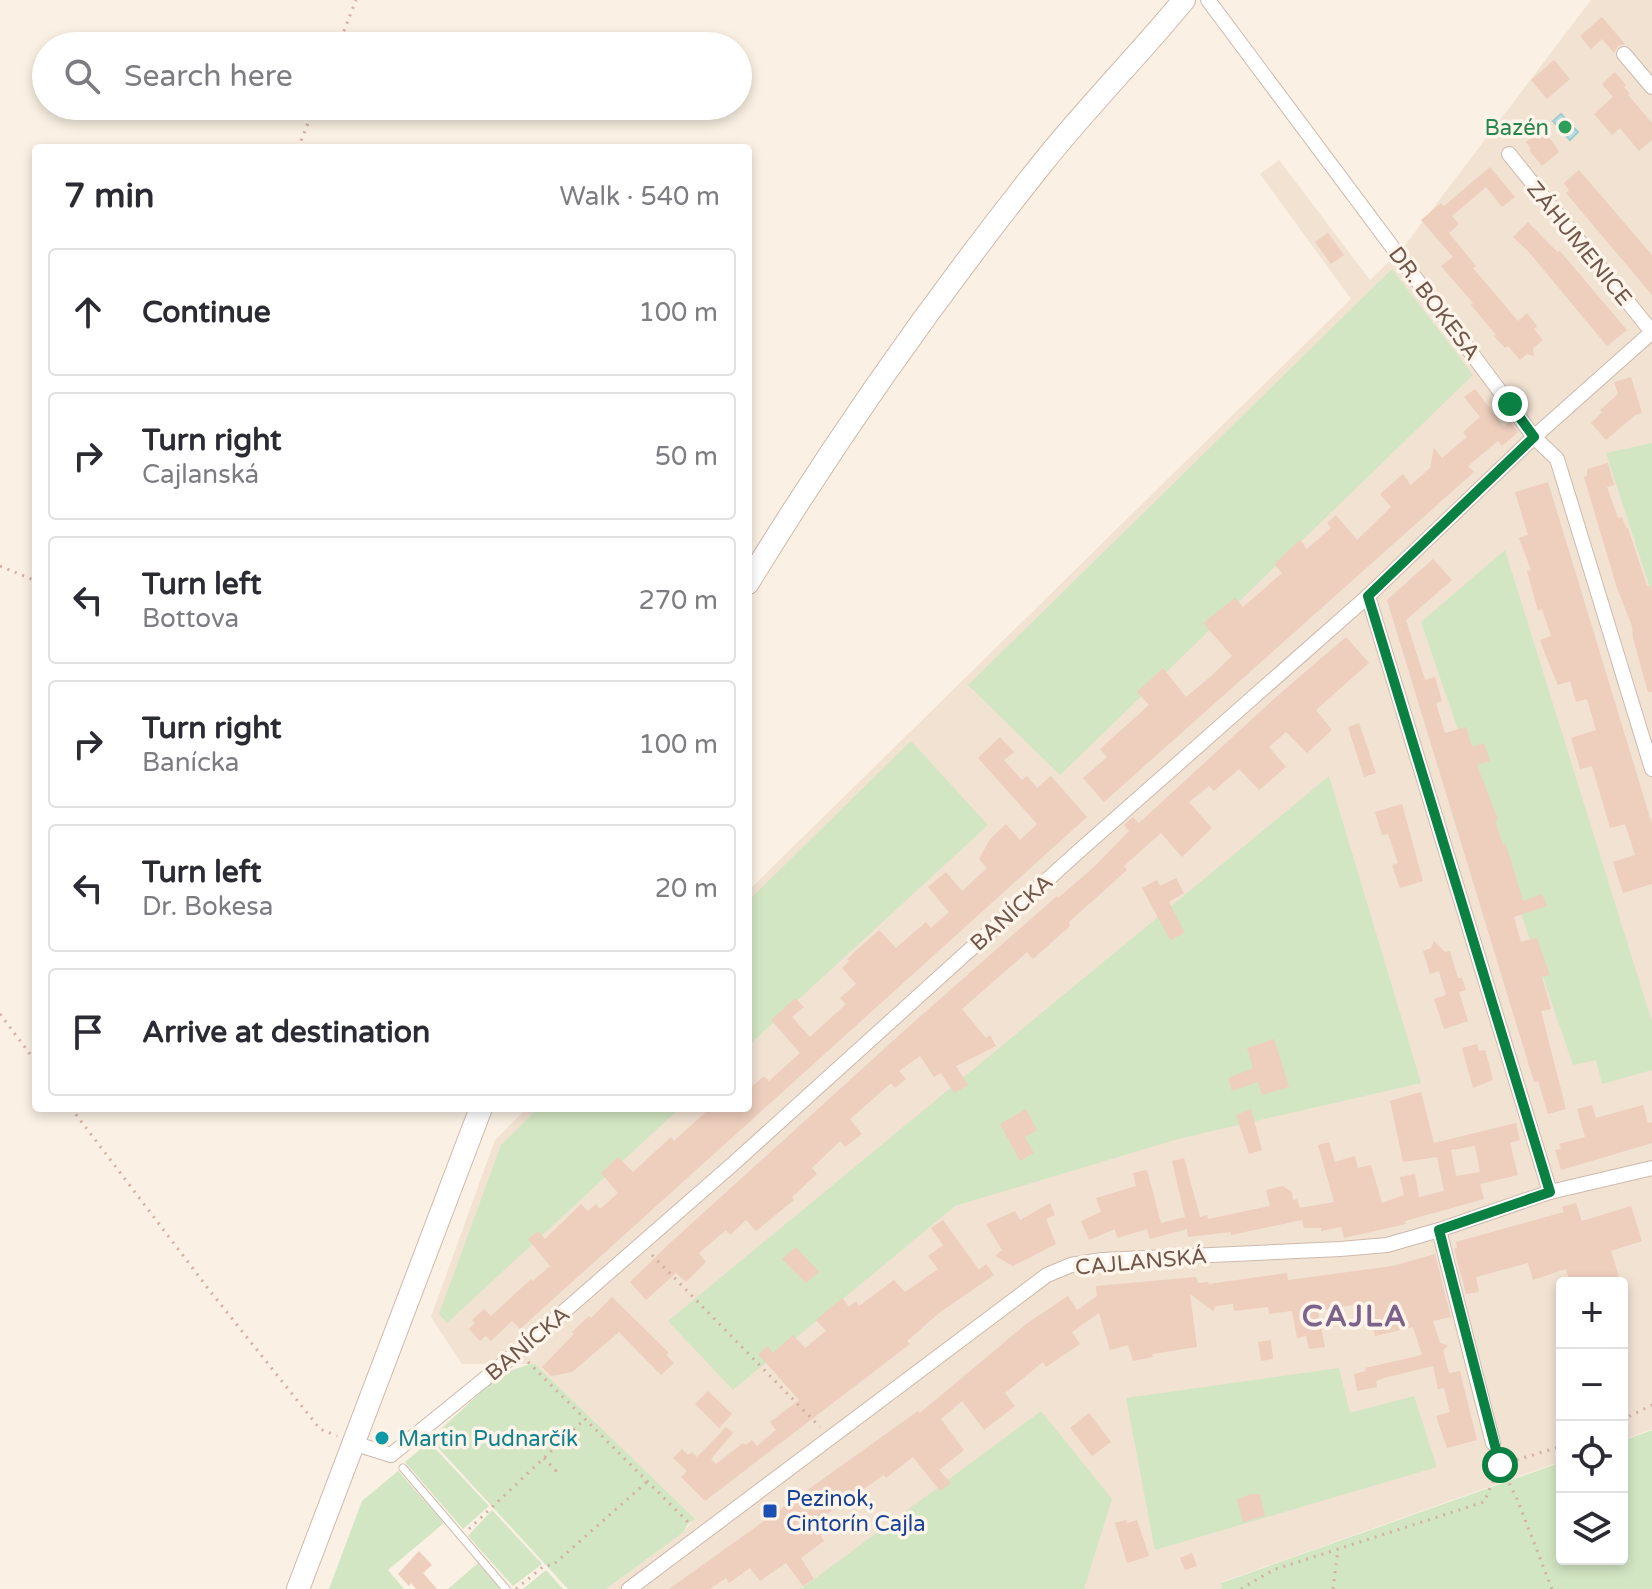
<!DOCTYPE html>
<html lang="en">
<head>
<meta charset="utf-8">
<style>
  :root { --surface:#fff; --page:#f2f2f3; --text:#2b2b33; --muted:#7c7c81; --line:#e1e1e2 }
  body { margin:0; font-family:"Varela Round",sans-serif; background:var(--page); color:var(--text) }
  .controls { position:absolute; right:24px; bottom:24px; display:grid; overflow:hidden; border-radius:8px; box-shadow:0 4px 12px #0003 }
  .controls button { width:72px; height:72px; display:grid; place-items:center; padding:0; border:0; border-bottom:2px solid var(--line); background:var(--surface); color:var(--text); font:40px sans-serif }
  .stop { position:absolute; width:24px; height:24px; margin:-18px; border:6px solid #0b8043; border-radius:50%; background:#fff }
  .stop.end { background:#0b8043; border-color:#fff; box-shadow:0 2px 8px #0008 }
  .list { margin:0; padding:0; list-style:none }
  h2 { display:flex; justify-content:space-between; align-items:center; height:104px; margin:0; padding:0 32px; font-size:34px }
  h2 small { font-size:26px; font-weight:400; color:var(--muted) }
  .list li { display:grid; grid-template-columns:52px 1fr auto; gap:24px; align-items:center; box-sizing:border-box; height:128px; margin:0 16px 16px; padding:0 16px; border:2px solid var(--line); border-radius:8px }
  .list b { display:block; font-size:30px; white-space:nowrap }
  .list p { margin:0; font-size:26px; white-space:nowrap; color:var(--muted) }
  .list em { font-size:26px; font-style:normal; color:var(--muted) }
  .icon { flex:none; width:44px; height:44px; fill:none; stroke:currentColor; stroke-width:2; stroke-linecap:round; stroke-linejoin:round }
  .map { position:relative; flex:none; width:1652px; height:1589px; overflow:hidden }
  .search { position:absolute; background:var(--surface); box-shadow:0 4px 12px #0003; left:32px; top:32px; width:720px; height:88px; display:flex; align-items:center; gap:20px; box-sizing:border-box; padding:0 28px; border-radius:44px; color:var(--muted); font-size:30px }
  .panel { position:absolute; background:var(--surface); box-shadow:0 4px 12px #0003; left:32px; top:144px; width:720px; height:968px; border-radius:8px }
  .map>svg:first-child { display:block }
</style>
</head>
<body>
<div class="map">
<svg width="1652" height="1589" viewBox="0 0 1652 1589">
  <rect width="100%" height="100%" fill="#faf0e3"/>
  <polygon fill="#f1e2d2" points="1591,0 1652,0 1652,1429 1622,1440 1622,1283 1562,1283 1562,1461 1222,1582 1222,1589 606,1589 684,1532 694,1519 535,1364 462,1364 431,1317 495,1140 527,1108 748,1108 748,891 1351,299 1260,174 1279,160 1370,280 1402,249"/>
  <g fill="#d3e6c3">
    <polygon points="1392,269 1473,375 1060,775 968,685"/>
    <polygon points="1652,443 1652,594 1606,453"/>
    <polygon points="1505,550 1652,1022 1652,1070 1602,1084 1596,1060 1573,1065 1421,622"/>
    <polygon points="911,741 988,825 748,1046 748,901"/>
    <polygon points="1329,776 1421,1083 1178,1139 955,1206 733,1390 668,1321"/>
    <polygon points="538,1108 680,1108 447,1323 439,1314 501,1145"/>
    <polygon points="530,1364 535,1364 695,1519 687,1525 684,1532 606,1589 568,1589 430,1439 501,1374"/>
    <polygon points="1339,1368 1350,1413 1414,1396 1437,1467 1155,1550 1126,1398"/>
    <polygon points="1041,1411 1112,1499 1084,1589 801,1589"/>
    <polygon points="1652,1430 1652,1589 1222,1589 1221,1583 1562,1462 1562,1559 1622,1559 1622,1441"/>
    <polygon points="429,1442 489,1506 463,1529 405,1462"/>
    <polygon points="398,1471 444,1523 388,1570 404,1589 329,1589 362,1501"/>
    <polygon points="492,1510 542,1564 513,1586 468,1536"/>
    <polygon points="478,1563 500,1589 448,1589"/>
    <polygon points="546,1570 563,1589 523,1589"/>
  </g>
  <polygon fill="#b9dee2" stroke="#a0cdd3" stroke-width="2" points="1561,114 1578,132 1570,140 1553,121"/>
  <g fill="#eecebd" fill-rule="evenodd">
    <polygon points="1602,17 1625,44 1618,46 1614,53 1602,39 1591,49 1580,36"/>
    <polygon points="1554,60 1570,79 1547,99 1531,80"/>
    <polygon points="1615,72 1626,85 1624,87 1630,94 1628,95 1652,123 1652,140 1639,151 1620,128 1612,135 1594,114 1613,97 1602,84"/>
    <polygon points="1538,132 1544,138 1546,136 1552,141 1559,152 1542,166 1529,150 1531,149 1526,142"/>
    <polygon points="1490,167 1515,197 1502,207 1486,187 1452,216 1459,224 1449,233 1476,266 1473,268 1518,321 1527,313 1537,326 1534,329 1543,340 1533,348 1534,356 1527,354 1520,360 1508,346 1505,348 1494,336 1496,335 1471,305 1473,303 1441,266 1453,257 1421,220 1441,203 1444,206"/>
    <polygon points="1579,170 1652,255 1652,295 1566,193 1569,190 1564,183"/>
    <polygon points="1528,222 1551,246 1558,252 1560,251 1627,330 1607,346 1528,251 1513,237"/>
    <polygon points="1328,233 1344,255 1331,264 1315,242"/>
    <polygon points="1631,377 1642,413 1635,415 1606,440 1591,423 1602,412 1600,410 1618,394 1614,382"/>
    <polygon points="1475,389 1504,427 1510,422 1518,432 1502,446 1498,441 1468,466 1474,472 1104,802 1083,778 1107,757 1100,749 1149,705 1137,692 1163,668 1186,697 1210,677 1232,656 1203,623 1235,598 1243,607 1282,573 1274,564 1300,540 1307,549 1331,528 1327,523 1336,515 1357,540 1391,507 1380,494 1403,474 1411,485 1430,468 1434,448 1442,458 1467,437 1463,432 1480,417 1464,397"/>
    <polygon points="1608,463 1614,485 1607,487 1618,518 1622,517 1626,528 1628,528 1647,586 1650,586 1652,593 1652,692 1648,692 1633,638 1632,626 1617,588 1584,477 1587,476 1587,469"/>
    <polygon points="1548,482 1652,824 1652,884 1623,893 1613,862 1635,855 1625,824 1610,828 1592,766 1580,769 1571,738 1596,730 1587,699 1576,702 1570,681 1558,685 1547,659 1540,640 1551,636 1542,609 1538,611 1527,571 1531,570 1519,538 1528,535 1515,492"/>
    <polygon points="1433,559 1452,580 1406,620 1425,680 1435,677 1442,701 1436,703 1445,733 1466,727 1472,747 1484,743 1490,761 1477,765 1498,819 1495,820 1503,845 1506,844 1523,901 1542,894 1547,906 1514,917 1521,942 1537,938 1550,975 1542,977 1551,1009 1541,1011 1566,1109 1548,1114 1538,1081 1534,1082 1387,600"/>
    <polygon points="1346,637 1369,663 1316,710 1332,730 1307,753 1286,732 1269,747 1286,767 1259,790 1239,769 1214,791 1209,786 1189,802 1212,828 1182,857 1161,833 1124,866 1127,870 1069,922 1070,926 1033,959 1027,952 962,1009 986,1038 990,1035 996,1046 956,1066 968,1085 954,1093 941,1073 934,1077 920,1056 899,1071 906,1079 895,1088 891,1083 850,1119 862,1134 845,1147 840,1141 812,1168 817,1174 792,1197 794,1200 756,1231 746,1220 730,1235 726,1230 699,1253 706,1262 686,1282 676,1273 646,1300 630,1282 669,1244 906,1029 1057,896 1058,898 1094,867 1129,831 1124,825 1133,817 1139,823 1276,697"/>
    <polygon points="1359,723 1376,773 1364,777 1348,727"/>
    <polygon points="1000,737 1014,752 1004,760 1022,780 1027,776 1037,788 1051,776 1087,817 520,1329 512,1321 491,1341 486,1336 480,1341 469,1329 475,1323 472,1320 484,1309 491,1316 531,1279 533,1281 550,1266 528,1239 538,1231 545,1239 581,1204 588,1211 596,1204 600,1209 618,1193 601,1173 618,1157 633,1172 671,1137 674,1141 710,1108 748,1108 748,1090 764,1076 769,1081 800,1053 771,1020 795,998 804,1007 792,1017 810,1037 846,1004 840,998 856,984 842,968 849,961 847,959 879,930 896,948 926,922 931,928 949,912 928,887 946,872 962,891 987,868 979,859 990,839 1006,824 1020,840 1037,824 978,758"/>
    <polygon points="1402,804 1423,881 1400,888 1392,865 1398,863 1388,834 1382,835 1375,812"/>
    <polygon points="1176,878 1184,893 1169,902 1185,933 1170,940 1142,888 1157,880 1160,886"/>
    <polygon points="1434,941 1445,952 1450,951 1458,978 1462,978 1466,990 1459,992 1468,1021 1444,1029 1434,999 1446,995 1439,971 1430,974 1423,951 1431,948"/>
    <polygon points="1274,1039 1289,1087 1262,1095 1258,1082 1232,1091 1228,1078 1253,1068 1247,1048"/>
    <polygon points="1477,1044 1479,1051 1485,1050 1493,1080 1473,1088 1462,1048"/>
    <path d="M1421 1092 1434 1143 1516 1123 1520 1140 1510 1143 1518 1175 1480 1184 1484 1199 1405 1221 1406 1224 1344 1238 1341 1227 1321 1231V1228H1304L1302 1220 1231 1235V1232L1188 1237 1187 1229 1150 1239 1147 1229 1117 1238 1115 1229 1089 1240 1081 1221 1101 1212 1096 1198 1136 1186 1133 1173 1147 1170 1161 1223 1185 1217 1172 1161 1184 1158 1200 1217 1207 1215 1208 1219 1270 1206 1266 1190 1283 1186 1292 1192 1293 1200 1297 1199 1300 1208 1334 1202 1318 1145 1329 1142 1335 1162 1355 1156 1358 1168 1371 1165 1382 1203 1404 1195 1400 1177 1415 1174 1419 1197 1444 1191 1437 1157 1403 1162 1390 1101ZM1475 1146 1480 1172 1456 1176 1451 1150Z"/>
    <polygon points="1592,1105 1596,1118 1643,1105 1648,1123 1652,1122 1652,1143 1561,1170 1555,1150 1561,1149 1559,1144 1585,1137 1577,1109"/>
    <polygon points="1026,1109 1037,1130 1025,1137 1034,1153 1020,1161 1000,1124"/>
    <polygon points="1251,1109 1262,1150 1249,1154 1236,1115"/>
    <polygon points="1050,1203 1055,1215 1046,1219 1056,1244 1013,1266 995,1256 1002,1250 986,1224 1015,1211 1020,1220"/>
    <polygon points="1576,1203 1582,1221 1631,1206 1642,1241 1611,1251 1619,1276 1595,1283 1570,1283 1566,1269 1533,1280 1528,1263 1476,1277 1479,1292 1466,1294 1454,1249 1457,1248 1456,1242 1564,1212 1562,1207"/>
    <polygon points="943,1220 979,1270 986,1264 994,1275 939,1313 907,1341 910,1344 705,1501 681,1477 687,1471 673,1458 682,1449 688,1455 692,1452 697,1457 726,1427 733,1433 711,1459 716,1464 743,1443 746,1445 752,1440 757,1446 776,1430 770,1422 799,1400 758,1354 768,1346 773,1353 793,1335 805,1348 826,1331 816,1320 842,1298 849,1307 856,1301 859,1306 894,1280 905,1292 938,1269 928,1256 943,1245 931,1228"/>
    <polygon points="796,1247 819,1272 806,1283 782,1259"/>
    <polygon points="1435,1254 1451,1317 1433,1321 1440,1343 1448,1345 1443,1351 1449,1373 1460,1371 1477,1440 1447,1448 1436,1416 1450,1412 1444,1388 1438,1389 1433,1366 1384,1378 1376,1381 1377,1387 1357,1391 1354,1374 1366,1371 1365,1368 1422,1355 1413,1327 1375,1336 1369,1302 1318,1311 1325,1347 1309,1349 1306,1336 1297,1338 1292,1311 1269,1314 1268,1307 1234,1311 1233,1304 1216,1306 1213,1311 1190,1294 1197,1347 1152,1354 1153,1357 1133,1361 1128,1345 1110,1350 1099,1313 1072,1332 1080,1344 1046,1367 1043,1362 1005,1393 1015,1406 984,1430 962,1401 941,1419 964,1450 939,1470 951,1483 940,1491 913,1457 886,1478 884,1475 814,1523 824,1541 801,1558 814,1579 803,1586 786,1563 760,1581 750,1568 729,1583 726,1578 710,1589 669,1589 918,1411 920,1413 1026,1324 1068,1296 1077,1310 1097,1296 1096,1286 1196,1277 1198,1283 1208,1282 1209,1284 1287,1273 1288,1280 1393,1266"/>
    <polygon points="612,1297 669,1353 666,1355 674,1363 661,1375 619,1332 572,1372 551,1376 542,1367 574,1334 572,1332 589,1316 591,1318"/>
    <polygon points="1271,1340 1273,1359 1261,1361 1258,1342"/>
    <polygon points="708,1391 732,1414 719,1428 695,1404"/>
    <polygon points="1089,1413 1111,1442 1092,1456 1070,1428"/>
    <polygon points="1250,1494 1260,1494 1265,1516 1243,1522 1237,1500"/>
    <polygon points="1126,1520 1127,1523 1137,1520 1149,1556 1127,1563 1115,1523"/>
    <polygon points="419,1551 432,1565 423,1573 437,1589 416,1589 411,1583 409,1586 398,1574"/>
    <polygon points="1192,1553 1197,1566 1185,1570 1180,1558"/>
  </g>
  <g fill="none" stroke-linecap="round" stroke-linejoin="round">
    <defs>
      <polyline id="service" points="403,1468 506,1589"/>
      <g id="minor">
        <polyline points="1208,0 1534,437 1557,459 1652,769"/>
        <polyline points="1624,54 1652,87"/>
        <polyline points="1509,154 1652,332"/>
        <polyline points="1368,596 1550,1192"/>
        <polyline points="1439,1230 1493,1443"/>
        <polyline points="353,1443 391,1455 513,1356 734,1163 1079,851 1368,596 1534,437 1652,332"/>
        <polyline points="629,1589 1047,1275 1071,1265 1102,1260 1340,1249 1387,1245 1439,1230 1550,1192 1652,1168"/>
      </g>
      <g id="secondary">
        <path d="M748 583C837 437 935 298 1041 165 1086 108 1138 56 1184 0"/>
        <polyline points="298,1589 481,1108"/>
      </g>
    </defs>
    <use href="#service" stroke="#cdbaad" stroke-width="9"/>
    <use href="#minor" stroke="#cdbaad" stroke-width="16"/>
    <use href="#secondary" stroke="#cfb9ab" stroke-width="24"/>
    <g stroke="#d2b1a0" stroke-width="3" stroke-dasharray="2 6" stroke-linecap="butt">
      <polyline points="338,46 356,0"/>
      <polyline points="298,148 315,106"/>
      <polyline points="0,566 36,581"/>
      <polyline points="0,1014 36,1062"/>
      <polyline points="71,1108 210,1291 320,1429 337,1436"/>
      <polyline points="652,1255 820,1427"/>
      <polyline points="528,1362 692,1526"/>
      <polyline points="1622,1420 1652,1405"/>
      <polyline points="544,1458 556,1471 552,1474"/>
      <polyline points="469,1529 585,1419"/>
      <polyline points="516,1589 544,1566 553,1565 648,1481"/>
      <polyline points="1241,1589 1273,1570 1484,1502 1500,1465 1498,1458"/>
      <polyline points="1333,1589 1338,1549"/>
      <polyline points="1552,1589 1517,1499 1500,1465 1562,1446"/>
    </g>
    <use href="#service" stroke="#fff" stroke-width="7"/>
    <use href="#minor" stroke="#fff" stroke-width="14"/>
    <use href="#secondary" stroke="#fff" stroke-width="22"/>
  </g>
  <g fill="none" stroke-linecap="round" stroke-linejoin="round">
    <polyline stroke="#0b8043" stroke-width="10" points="1500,1465 1439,1230 1550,1192 1368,596 1534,437 1510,404"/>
  </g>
  <circle fill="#2e9e5b" stroke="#fef4e9" stroke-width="3" cx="1565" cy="127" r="8"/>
  <circle fill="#0f9aa8" stroke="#fef4e9" stroke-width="3" cx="382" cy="1438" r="8"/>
  <rect fill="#1a4fb4" stroke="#fef4e9" stroke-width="3" x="762" y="1503" width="16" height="16" rx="4"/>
  <g text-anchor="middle" stroke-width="7" stroke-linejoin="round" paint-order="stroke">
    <g font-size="22" fill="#27864d" stroke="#fef4e9" text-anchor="end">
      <text x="1549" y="135">Bazén</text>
    </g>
    <g font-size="22" fill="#70574b" stroke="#fef4e9">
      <text transform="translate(1580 243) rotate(51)" y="8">ZÁHUMENICE</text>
      <text transform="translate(1435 303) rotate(53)" y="8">DR. BOKESA</text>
      <text transform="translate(1011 912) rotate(-42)" y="8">BANÍCKA</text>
      <text transform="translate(1141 1261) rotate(-5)" y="8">CAJLANSKÁ</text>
      <text transform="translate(527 1343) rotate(-40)" y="8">BANÍCKA</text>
    </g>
    <g font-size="22" fill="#0d838f" stroke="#fef4e9" text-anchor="start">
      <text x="398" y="1446">Martin Pudnarčík</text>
    </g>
    <g font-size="22" fill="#164399" stroke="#fef4e9" text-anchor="start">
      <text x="786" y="1506">Pezinok,<tspan x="786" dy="25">Cintorín Cajla</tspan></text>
    </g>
    <g font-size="30" font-weight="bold" letter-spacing="2" fill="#7c638c" stroke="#fef4e9">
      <text x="1355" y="1326">CAJLA</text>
    </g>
  </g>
</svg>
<div class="controls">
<button>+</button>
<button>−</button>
<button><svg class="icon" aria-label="locate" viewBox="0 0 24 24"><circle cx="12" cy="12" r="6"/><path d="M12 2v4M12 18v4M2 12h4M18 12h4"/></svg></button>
<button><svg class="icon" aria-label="layers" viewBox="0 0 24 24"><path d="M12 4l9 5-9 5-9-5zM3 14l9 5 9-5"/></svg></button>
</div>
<div class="stop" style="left:1500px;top:1465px"></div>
<div class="stop end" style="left:1510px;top:404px"></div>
<div class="search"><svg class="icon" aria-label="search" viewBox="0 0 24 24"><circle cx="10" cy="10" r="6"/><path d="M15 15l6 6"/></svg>Search here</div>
<section class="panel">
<h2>7 min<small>Walk · 540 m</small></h2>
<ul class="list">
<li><svg class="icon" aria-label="ahead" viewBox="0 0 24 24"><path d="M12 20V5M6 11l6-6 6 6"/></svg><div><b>Continue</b></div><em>100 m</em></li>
<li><svg class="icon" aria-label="right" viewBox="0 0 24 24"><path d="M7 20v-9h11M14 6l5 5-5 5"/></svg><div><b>Turn right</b><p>Cajlanská</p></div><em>50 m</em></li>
<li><svg class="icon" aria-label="left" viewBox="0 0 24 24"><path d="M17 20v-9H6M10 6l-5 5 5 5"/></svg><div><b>Turn left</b><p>Bottova</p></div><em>270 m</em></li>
<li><svg class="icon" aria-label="right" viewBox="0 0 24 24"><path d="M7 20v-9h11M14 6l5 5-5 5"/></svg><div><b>Turn right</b><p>Banícka</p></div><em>100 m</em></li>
<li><svg class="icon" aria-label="left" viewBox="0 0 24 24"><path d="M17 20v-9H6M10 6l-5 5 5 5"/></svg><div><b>Turn left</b><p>Dr. Bokesa</p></div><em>20 m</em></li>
<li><svg class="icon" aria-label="arrive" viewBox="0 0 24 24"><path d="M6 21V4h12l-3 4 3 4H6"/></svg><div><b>Arrive at destination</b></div></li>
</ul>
</section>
</div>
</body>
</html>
